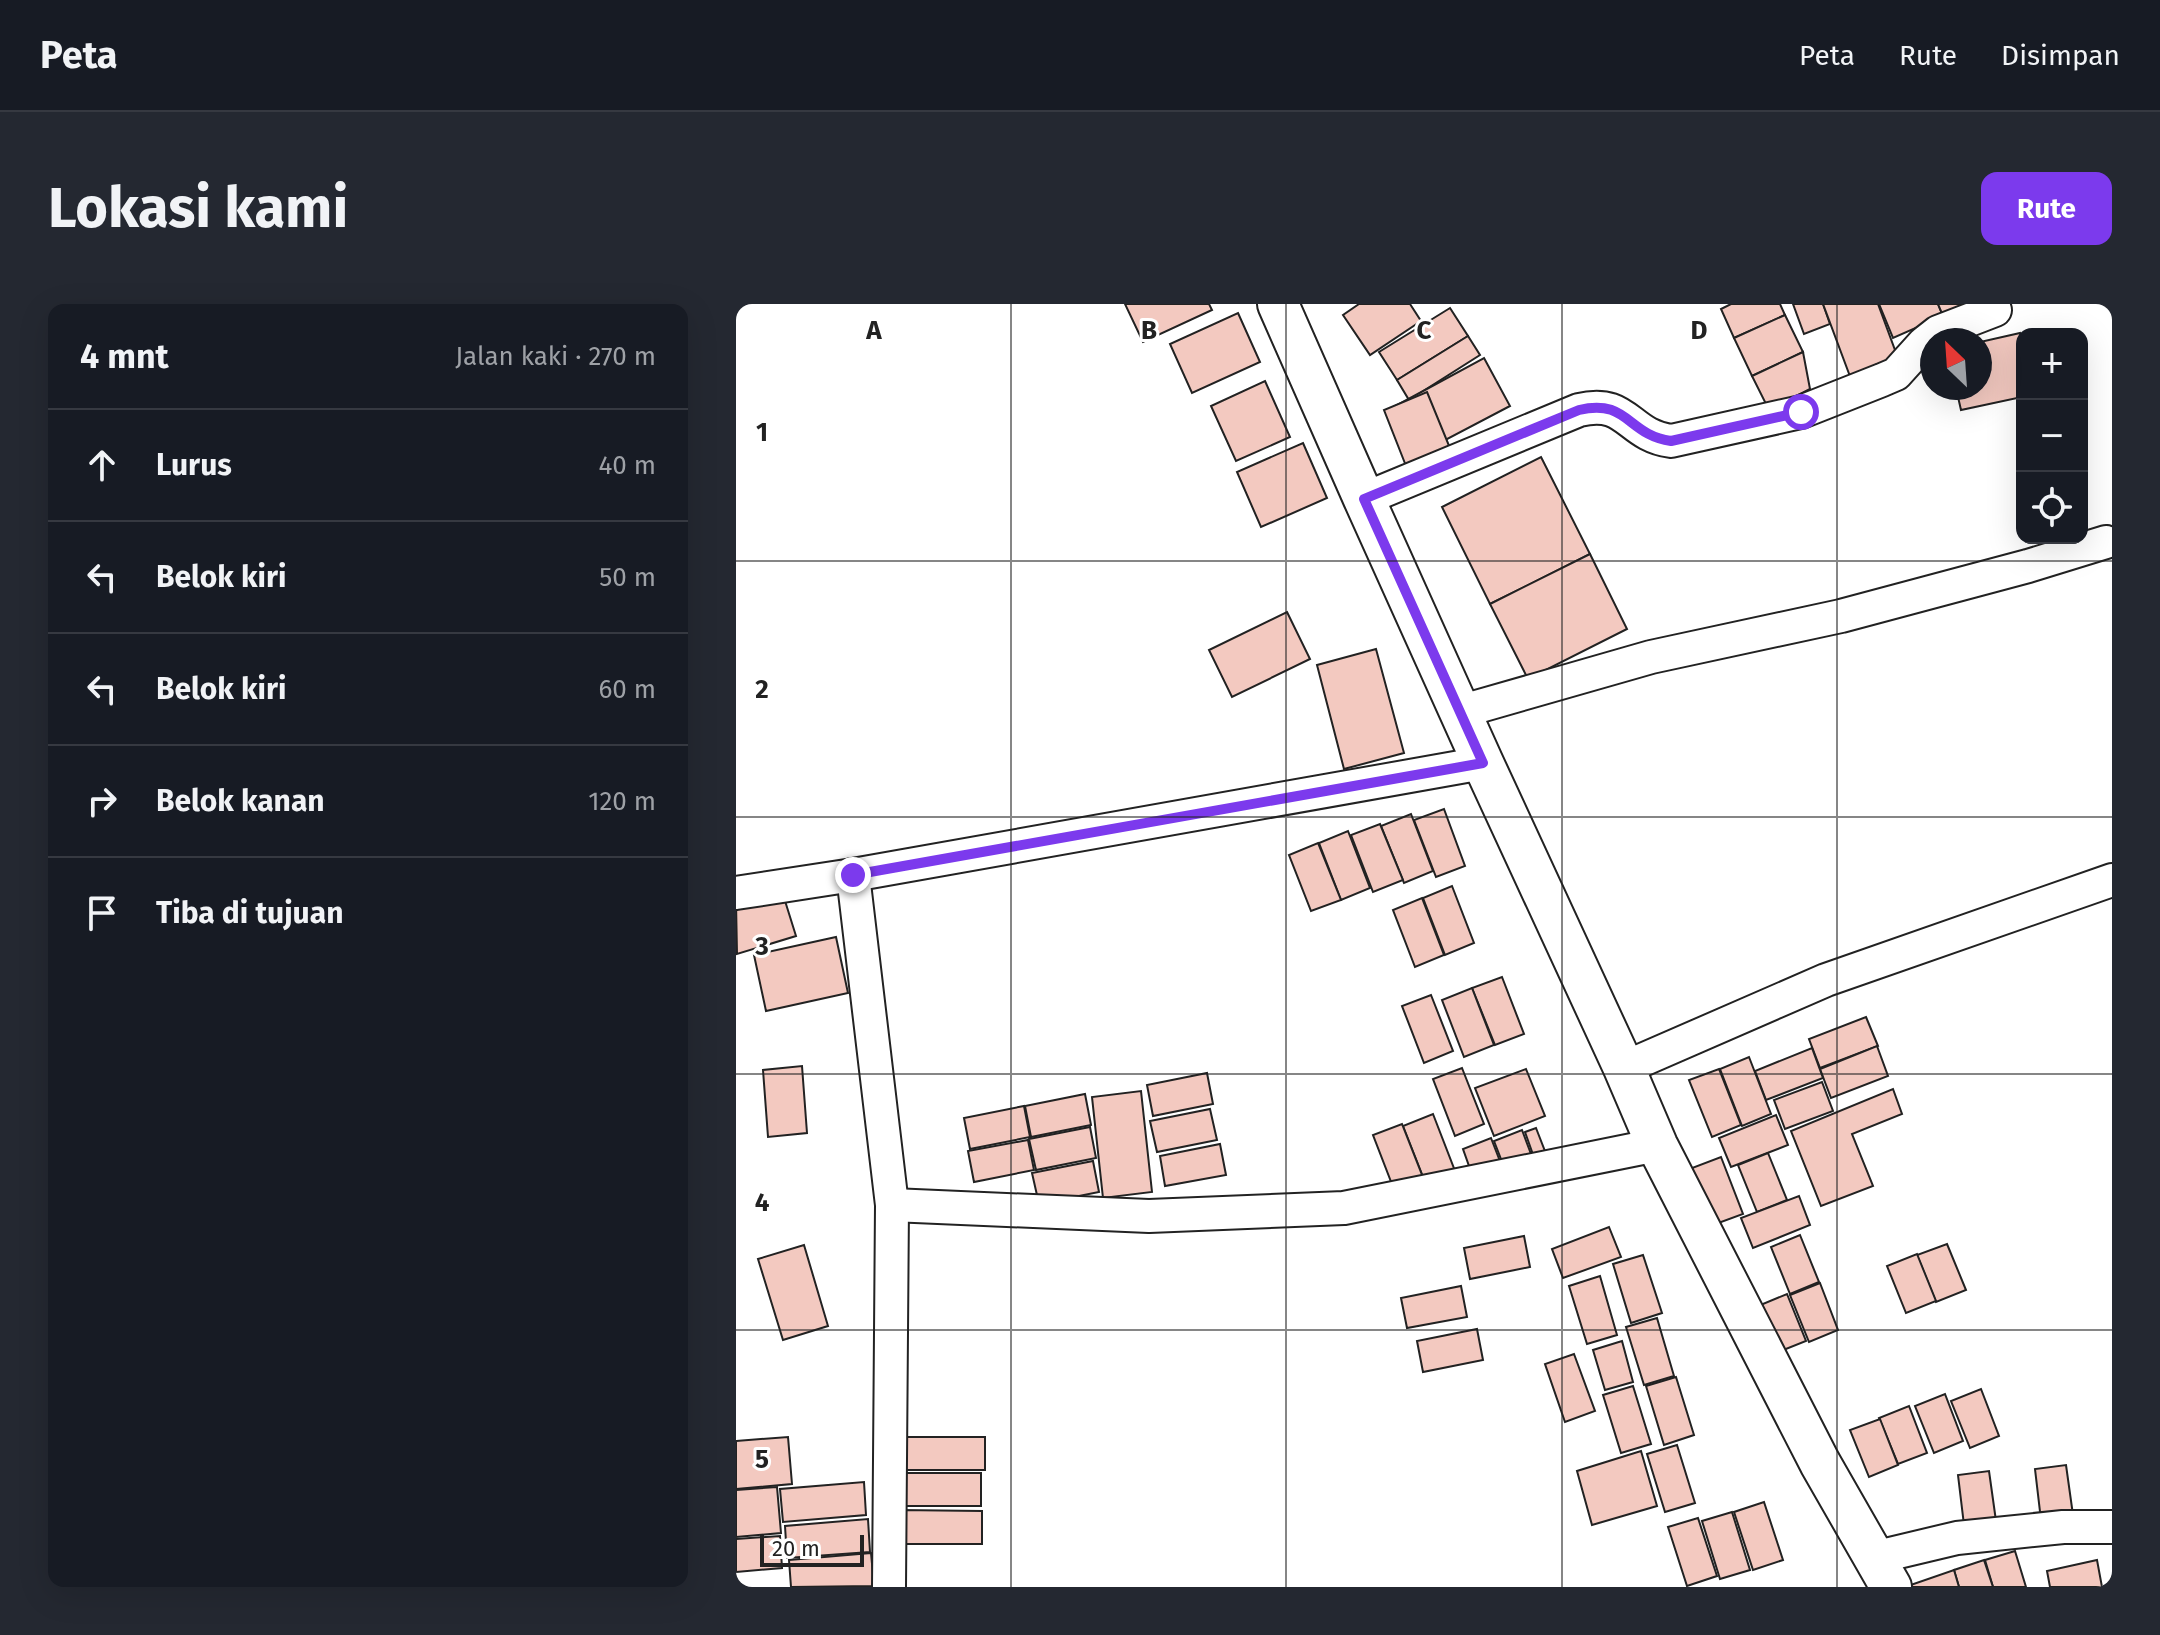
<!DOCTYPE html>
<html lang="id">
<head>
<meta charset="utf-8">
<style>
  :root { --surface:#171b24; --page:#242831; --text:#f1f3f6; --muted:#9ea1a6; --line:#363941; --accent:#7c3aed }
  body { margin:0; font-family:"Fira Sans",sans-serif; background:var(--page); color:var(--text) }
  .controls { position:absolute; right:24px; top:24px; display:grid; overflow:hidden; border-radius:16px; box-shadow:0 8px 32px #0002 }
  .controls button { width:72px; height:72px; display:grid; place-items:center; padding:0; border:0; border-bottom:2px solid var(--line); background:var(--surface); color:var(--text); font:40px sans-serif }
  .compass { position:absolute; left:1184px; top:24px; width:72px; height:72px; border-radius:50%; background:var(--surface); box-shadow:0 8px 32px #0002; rotate:335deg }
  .scale { position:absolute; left:24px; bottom:20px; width:104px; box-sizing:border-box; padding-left:8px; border:4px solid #222; border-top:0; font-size:22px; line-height:28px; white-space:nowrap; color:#222; -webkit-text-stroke:6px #fff; paint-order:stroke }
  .stop { position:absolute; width:24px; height:24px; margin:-18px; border:6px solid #7c3aed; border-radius:50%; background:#fff }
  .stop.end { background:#7c3aed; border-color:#fff; box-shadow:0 2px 8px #0008 }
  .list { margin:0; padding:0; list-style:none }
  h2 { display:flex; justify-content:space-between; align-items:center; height:104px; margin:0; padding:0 32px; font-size:34px }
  h2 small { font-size:26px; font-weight:400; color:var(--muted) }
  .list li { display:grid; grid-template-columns:52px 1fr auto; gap:24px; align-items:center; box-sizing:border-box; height:112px; padding:0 32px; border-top:2px solid var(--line) }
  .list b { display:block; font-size:30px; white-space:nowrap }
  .list em { font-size:26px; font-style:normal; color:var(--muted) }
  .icon { flex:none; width:44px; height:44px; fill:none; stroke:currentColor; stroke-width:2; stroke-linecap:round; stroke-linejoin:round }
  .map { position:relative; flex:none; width:1376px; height:1283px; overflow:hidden; border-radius:16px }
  header { display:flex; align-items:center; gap:48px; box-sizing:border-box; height:112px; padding:0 40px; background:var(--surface); border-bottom:2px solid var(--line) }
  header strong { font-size:38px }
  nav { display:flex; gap:44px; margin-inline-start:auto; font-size:28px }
  .intro { display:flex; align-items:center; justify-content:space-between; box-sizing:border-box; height:192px; padding:0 48px }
  h1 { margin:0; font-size:56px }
  .button { padding:20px 36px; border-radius:16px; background:var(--accent); color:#fff; font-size:28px; font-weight:700 }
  main { display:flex; gap:48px; padding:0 48px }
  aside { flex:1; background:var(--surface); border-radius:16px; box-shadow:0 8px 32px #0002 }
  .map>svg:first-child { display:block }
</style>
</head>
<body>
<header>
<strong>Peta</strong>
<nav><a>Peta</a><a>Rute</a><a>Disimpan</a></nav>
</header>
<div class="intro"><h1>Lokasi kami</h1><a class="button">Rute</a></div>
<main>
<aside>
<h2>4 mnt<small>Jalan kaki · 270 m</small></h2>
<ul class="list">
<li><svg class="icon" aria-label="ahead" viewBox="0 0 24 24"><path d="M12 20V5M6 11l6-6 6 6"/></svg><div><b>Lurus</b></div><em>40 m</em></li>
<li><svg class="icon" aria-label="left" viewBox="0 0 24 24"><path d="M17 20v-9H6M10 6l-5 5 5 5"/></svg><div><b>Belok kiri</b></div><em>50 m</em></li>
<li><svg class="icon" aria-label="left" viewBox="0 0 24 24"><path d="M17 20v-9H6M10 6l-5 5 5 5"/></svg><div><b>Belok kiri</b></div><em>60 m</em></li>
<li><svg class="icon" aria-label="right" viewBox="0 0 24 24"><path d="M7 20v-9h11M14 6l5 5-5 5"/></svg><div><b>Belok kanan</b></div><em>120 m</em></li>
<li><svg class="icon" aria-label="arrive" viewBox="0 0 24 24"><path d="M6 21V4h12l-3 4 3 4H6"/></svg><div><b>Tiba di tujuan</b></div></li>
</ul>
</aside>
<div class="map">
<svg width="1376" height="1283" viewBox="0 0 1376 1283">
  <rect width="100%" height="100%" fill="#fff"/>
  <g fill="#f3c9c0" stroke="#222" stroke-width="2">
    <polygon points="389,0 473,0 476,6 407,38"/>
    <polygon points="623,0 674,0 685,17 634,51 607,11"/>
    <polygon points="995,0 1044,0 1049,11 998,34 985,5"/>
    <polygon points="1057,0 1087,0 1094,20 1068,30"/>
    <polygon points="1087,0 1142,0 1163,57 1115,75"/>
    <polygon points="1143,0 1202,0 1207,12 1157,34"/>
    <polygon points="1202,0 1227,0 1229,3 1207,12"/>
    <polygon points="714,4 732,32 661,76 643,48"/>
    <polygon points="502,9 524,58 456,89 434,40"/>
    <polygon points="1049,11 1067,48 1016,72 998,34"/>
    <polygon points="1284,29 1286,39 1286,93 1225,106 1220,84 1244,84 1244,38"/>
    <polygon points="732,32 744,51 673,96 661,76"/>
    <polygon points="1067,48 1074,85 1033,106 1016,72"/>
    <polygon points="748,54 774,102 677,153 652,106"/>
    <polygon points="529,77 554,133 500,157 475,102"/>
    <polygon points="691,88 716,149 672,167 648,106"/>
    <polygon points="567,139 591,194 525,223 501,168"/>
    <polygon points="805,153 854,250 754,300 706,203"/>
    <polygon points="854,250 891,325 792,375 754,300"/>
    <polygon points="551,308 574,355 496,393 473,346"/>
    <polygon points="640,345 668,449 608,465 581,361"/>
    <polygon points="708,505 729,562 700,573 678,516"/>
    <polygon points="675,510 697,567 668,579 645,522"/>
    <polygon points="644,520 667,576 637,588 615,531"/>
    <polygon points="612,527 634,584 605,596 583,539"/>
    <polygon points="582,539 605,596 575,607 553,551"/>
    <polygon points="716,582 738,639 709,651 687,594"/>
    <polygon points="45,584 60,632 1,650 0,598"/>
    <polygon points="686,594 708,651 679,663 657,606"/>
    <polygon points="100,633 112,689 30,707 18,651"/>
    <polygon points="766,673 788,730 759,741 736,684"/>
    <polygon points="736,684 758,741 728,753 706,696"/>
    <polygon points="695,691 717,747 688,759 666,702"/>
    <polygon points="1130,713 1142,742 1084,764 1073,735"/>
    <polygon points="1141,742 1152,772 1095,794 1084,765"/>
    <polygon points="1076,744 1087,774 1030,796 1019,767"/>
    <polygon points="1013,753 1035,810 1006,822 984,765"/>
    <polygon points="66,762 71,829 32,833 27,766"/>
    <polygon points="726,764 748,820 719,832 697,775"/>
    <polygon points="790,765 809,812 758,832 739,784"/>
    <polygon points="983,765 1005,821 976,833 953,776"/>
    <polygon points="471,769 477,800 417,812 411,781"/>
    <polygon points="1086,778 1097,807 1049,825 1038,796"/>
    <polygon points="1157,785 1166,810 1116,830 1137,882 1085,902 1055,827"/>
    <polygon points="405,787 416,888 367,894 356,793"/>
    <polygon points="349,790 355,821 295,833 289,802"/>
    <polygon points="288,802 294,833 234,845 228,814"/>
    <polygon points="474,805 481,836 421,848 414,817"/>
    <polygon points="697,810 719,867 689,878 667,822"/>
    <polygon points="1040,811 1052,841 995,863 983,834"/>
    <polygon points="666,820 688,876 659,888 637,831"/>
    <polygon points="354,823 360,854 300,866 293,835"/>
    <polygon points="800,824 812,855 800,859 789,828"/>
    <polygon points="786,826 798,858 770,868 758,837"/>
    <polygon points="755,834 767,865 738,876 727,845"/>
    <polygon points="292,836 298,866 238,878 232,847"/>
    <polygon points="484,840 490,871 429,882 424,852"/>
    <polygon points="1032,849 1051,896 1021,908 1002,861"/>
    <polygon points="985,853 1007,910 977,921 956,864"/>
    <polygon points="357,857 363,888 303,900 296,869"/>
    <polygon points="1063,892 1074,921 1017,944 1005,914"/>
    <polygon points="873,923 885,953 827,974 816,945"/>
    <polygon points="1064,931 1083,978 1054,990 1035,943"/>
    <polygon points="788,932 794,963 734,975 728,944"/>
    <polygon points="1211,940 1230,986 1200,998 1181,951"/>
    <polygon points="68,941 92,1022 47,1036 22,955"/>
    <polygon points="1181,950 1200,997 1170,1009 1151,962"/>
    <polygon points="907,951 926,1009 895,1019 877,960"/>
    <polygon points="864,972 881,1031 851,1040 833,982"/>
    <polygon points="1084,979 1102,1026 1073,1038 1054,991"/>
    <polygon points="725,982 731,1013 671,1024 665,994"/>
    <polygon points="1051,990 1070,1037 1040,1049 1022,1002"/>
    <polygon points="921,1014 938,1072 908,1081 890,1023"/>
    <polygon points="741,1025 747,1056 687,1068 681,1037"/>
    <polygon points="886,1037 897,1078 869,1086 857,1046"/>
    <polygon points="838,1050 859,1107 829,1118 809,1060"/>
    <polygon points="940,1073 958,1131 928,1141 910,1082"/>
    <polygon points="897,1082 915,1140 885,1149 867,1091"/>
    <polygon points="1245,1085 1263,1132 1234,1144 1215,1097"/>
    <polygon points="1209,1090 1227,1137 1198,1149 1179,1102"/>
    <polygon points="1173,1102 1191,1149 1162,1160 1143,1114"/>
    <polygon points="1144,1115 1162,1161 1133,1173 1114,1126"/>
    <polygon points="52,1133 56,1180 0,1185 0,1137"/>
    <rect x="166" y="1133" width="83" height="33"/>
    <polygon points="941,1141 959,1199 929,1208 911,1150"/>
    <polygon points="905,1147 921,1202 856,1221 841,1167"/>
    <polygon points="1330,1161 1337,1211 1305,1216 1299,1165"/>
    <polygon points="1253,1167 1260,1217 1228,1221 1222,1171"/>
    <rect x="162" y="1169" width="83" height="33"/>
    <polygon points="128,1178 130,1211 47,1218 44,1185"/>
    <polygon points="41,1183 45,1229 0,1233 0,1186"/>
    <polygon points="1028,1198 1047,1256 1017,1266 998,1208"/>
    <polygon points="163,1206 246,1207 246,1240 162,1240"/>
    <polygon points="996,1208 1014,1266 984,1275 966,1217"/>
    <polygon points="962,1214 981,1272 951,1282 932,1223"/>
    <polygon points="132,1215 134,1248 51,1254 49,1222"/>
    <polygon points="44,1232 46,1264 0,1268 0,1235"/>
    <polygon points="1279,1247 1290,1283 1257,1283 1249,1256"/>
    <polygon points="135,1249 138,1282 55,1283 53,1256"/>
    <polygon points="1248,1256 1257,1283 1223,1283 1218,1266"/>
    <polygon points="1361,1256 1366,1283 1314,1283 1311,1267"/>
    <polygon points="1218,1266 1223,1283 1169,1283"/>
  </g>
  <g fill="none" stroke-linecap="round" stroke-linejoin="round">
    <defs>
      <g id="minor">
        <path d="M628 195 843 106C892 94 891 131 935 137L1065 108 1146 76 1160 70 1188 39 1202 28 1259 6"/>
        <polyline points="723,408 915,353 1105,312 1292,262 1370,238"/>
        <polyline points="117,571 156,901 153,1283"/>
        <polyline points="0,589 117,571 747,459"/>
        <polyline points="888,764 1090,676 1376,576"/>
        <polyline points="156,901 413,912 608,904 921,841"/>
        <polyline points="1137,1254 1221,1234 1327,1223 1376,1223"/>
      </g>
      <polyline id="tertiary" points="542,0 628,195 747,459 888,764 921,841 1084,1159 1155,1283"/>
    </defs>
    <use href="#minor" stroke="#222" stroke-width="36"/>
    <use href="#tertiary" stroke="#222" stroke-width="44"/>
    <use href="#minor" stroke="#fff" stroke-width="32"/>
    <use href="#tertiary" stroke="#fff" stroke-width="40"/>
  </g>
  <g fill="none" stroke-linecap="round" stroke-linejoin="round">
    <path stroke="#7c3aed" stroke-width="10" d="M117 571 747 459 628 195 843 106C892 94 891 131 935 137L1065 108"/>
  </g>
  <path fill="none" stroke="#222" stroke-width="2" stroke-opacity="0.55" d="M275 0V1283M550 0V1283M826 0V1283M1101 0V1283M0 257H1376M0 513H1376M0 770H1376M0 1026H1376"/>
  <g font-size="26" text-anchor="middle" font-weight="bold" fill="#222" stroke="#fff" stroke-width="6" stroke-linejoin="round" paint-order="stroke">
    <text x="138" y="35">A</text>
    <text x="413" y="35">B</text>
    <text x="688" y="35">C</text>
    <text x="963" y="35">D</text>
    <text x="26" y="137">1</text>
    <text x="26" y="394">2</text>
    <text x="26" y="651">3</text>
    <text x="26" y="907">4</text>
    <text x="26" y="1164">5</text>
  </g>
</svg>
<div class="controls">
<button>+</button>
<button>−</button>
<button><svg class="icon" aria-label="locate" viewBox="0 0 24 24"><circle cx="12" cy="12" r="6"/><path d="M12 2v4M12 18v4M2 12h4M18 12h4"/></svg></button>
</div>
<svg class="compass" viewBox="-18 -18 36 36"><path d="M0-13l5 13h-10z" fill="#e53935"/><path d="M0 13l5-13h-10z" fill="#9ea1a6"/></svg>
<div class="scale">20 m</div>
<div class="stop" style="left:1065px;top:108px"></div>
<div class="stop end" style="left:117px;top:571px"></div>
</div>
</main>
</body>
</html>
